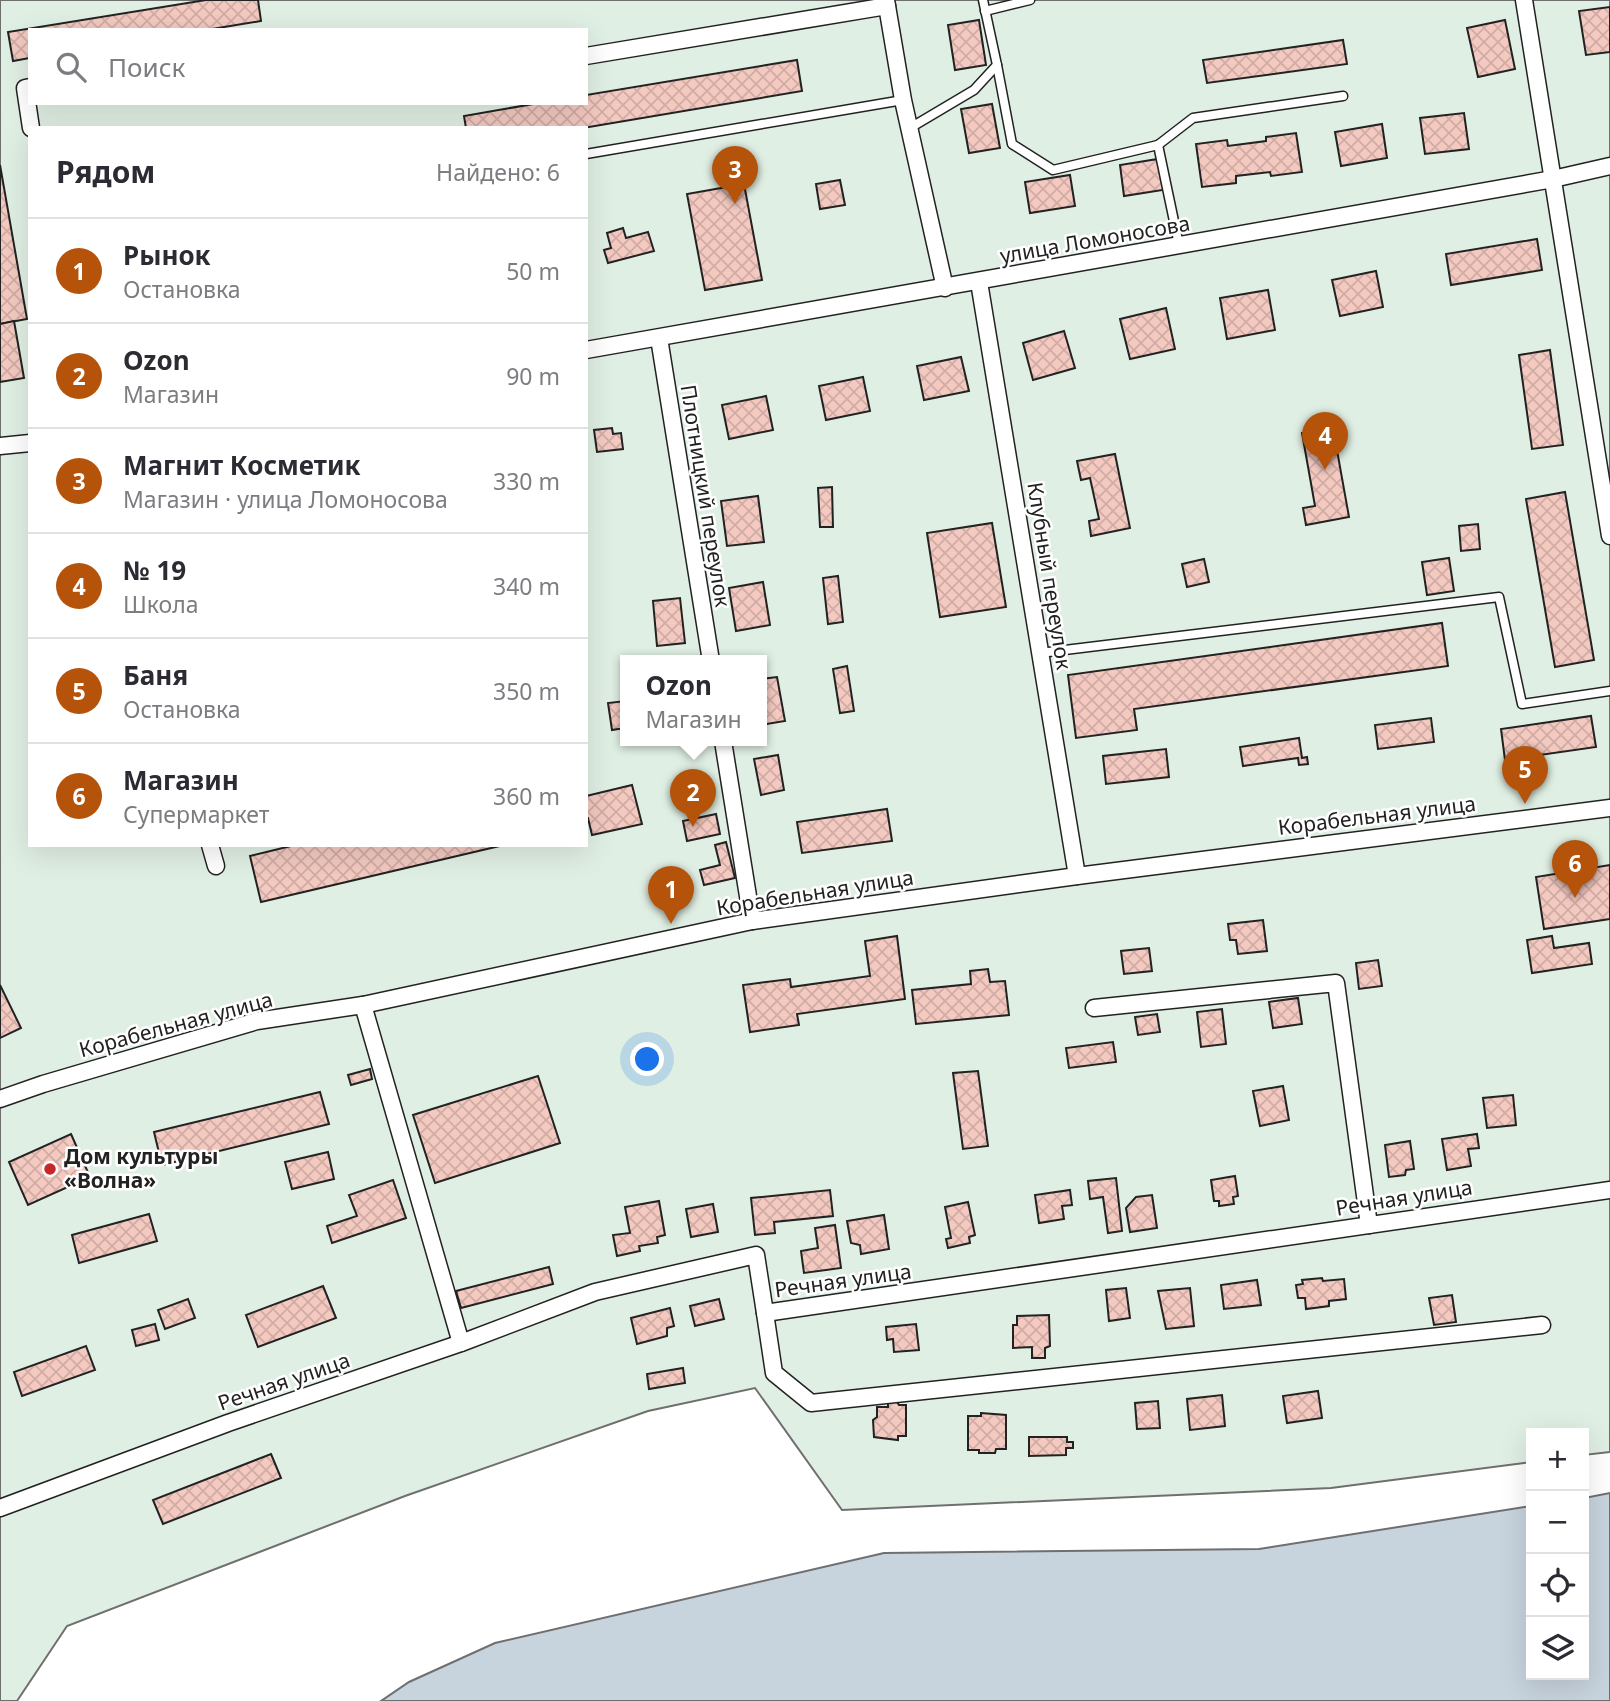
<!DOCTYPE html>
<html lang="ru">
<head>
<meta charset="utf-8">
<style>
  :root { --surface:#fff; --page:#f7f7f7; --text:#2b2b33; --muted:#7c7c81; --line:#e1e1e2; --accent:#b45309 }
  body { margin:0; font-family:"Noto Sans",sans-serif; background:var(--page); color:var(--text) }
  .controls { position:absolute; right:21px; bottom:21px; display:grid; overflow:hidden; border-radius:0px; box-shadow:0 7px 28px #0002 }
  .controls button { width:63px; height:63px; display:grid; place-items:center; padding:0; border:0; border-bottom:2px solid var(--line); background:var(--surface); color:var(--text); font:35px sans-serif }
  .you { position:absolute; left:648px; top:1060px; width:24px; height:24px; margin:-18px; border:5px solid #fff; border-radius:50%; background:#1a73e8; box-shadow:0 0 0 10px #1a73e833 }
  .badge { display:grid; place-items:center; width:46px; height:46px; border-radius:50%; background:var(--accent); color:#fff; font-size:23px; font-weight:700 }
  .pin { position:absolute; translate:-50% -58px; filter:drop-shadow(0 2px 4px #0008) }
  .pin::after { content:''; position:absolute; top:37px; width:24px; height:21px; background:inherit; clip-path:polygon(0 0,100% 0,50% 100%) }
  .popup { position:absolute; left:620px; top:655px; width:147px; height:91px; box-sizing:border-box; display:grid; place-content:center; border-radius:0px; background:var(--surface); filter:drop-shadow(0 2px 5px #0005); font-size:23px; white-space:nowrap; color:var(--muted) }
  .popup b { font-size:26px; color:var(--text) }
  .popup::after { content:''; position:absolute; left:50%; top:100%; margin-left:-14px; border:14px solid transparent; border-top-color:var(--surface) }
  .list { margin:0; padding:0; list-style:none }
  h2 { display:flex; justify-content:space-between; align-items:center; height:91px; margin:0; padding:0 28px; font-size:30px }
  h2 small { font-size:23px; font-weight:400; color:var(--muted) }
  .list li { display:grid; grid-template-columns:46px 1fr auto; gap:21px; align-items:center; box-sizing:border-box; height:105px; padding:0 28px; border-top:2px solid var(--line) }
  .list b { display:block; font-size:26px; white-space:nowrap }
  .list p { margin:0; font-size:23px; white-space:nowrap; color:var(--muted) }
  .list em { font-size:23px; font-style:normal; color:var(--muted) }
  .icon { flex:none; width:38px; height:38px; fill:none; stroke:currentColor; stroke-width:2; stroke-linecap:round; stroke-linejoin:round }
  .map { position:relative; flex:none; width:1610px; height:1701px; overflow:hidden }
  .search { position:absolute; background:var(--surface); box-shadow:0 7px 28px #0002; left:28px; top:28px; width:560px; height:77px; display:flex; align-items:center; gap:18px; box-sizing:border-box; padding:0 24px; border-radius:0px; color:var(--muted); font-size:26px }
  .panel { position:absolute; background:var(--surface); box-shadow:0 7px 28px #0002; left:28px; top:126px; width:560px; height:721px; border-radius:0px }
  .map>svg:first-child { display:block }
</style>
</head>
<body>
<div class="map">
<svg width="1610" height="1701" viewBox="0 0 1610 1701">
  <defs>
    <pattern id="building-cross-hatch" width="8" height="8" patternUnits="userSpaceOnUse" patternTransform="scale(1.75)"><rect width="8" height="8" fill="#f3c9c0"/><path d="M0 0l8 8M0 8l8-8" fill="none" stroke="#d0aca5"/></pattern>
  </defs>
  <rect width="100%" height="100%" fill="#fff"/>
  <path fill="#e0efe3" stroke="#6f6f6f" stroke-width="2" fill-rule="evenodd" d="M0 0H1610V1452L1584 1455V1433H1531V1462L1331 1488 842 1510 755 1388 648 1411 405 1496 67 1626 17 1701H0ZM30 30H586V103H30ZM30 128H586V845H30ZM625 661H761V741H625Z"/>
  <polygon fill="#c7d3dd" stroke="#6f6f6f" stroke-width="2" points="1610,1493 1610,1701 381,1701 409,1682 495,1643 884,1553 1259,1549 1531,1506 1531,1675 1584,1675 1584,1498"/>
  <g fill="url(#building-cross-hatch)" stroke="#222" stroke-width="2">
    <polygon points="206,0 258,0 261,21 206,30 30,30 30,58 13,61 8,32"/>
    <polygon points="1610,7 1610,52 1586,55 1579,11"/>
    <polygon points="979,20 986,65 955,70 948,25"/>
    <polygon points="1505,20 1515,69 1478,77 1467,28"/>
    <polygon points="1343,40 1347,64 1207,83 1203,60"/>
    <polygon points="797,60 802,91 583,128 466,128 464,116 539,103 586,103 586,95"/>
    <polygon points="992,104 1000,148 969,153 961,109"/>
    <polygon points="1464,113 1469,149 1425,154 1420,118"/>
    <polygon points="1382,124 1387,158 1341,166 1335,132"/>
    <polygon points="1296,133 1302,172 1271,176 1270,172 1236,176 1236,183 1202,187 1196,144 1227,140 1228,146 1266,141 1266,137"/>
    <polygon points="1164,158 1169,189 1124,196 1120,165"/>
    <polygon points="0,165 27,319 0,324"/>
    <polygon points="1070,175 1075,206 1030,213 1025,182"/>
    <polygon points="840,180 845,205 820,209 816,184"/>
    <polygon points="744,184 762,280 705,290 687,194"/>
    <polygon points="623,228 626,238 648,232 654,251 608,263 604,250 611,248 607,233"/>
    <polygon points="1537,239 1542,270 1451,285 1446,254"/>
    <polygon points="1376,271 1383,307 1340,316 1332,280"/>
    <polygon points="1268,290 1275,330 1227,339 1220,298"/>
    <polygon points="1166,308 1175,349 1130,359 1120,319"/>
    <polygon points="14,321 24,378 0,382 0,324"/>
    <polygon points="1064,331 1075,368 1033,380 1023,343"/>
    <polygon points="1550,350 1563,445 1532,449 1519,355"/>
    <polygon points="961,357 969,391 924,400 917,366"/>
    <polygon points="863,377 870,411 826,420 819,386"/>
    <polygon points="766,396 773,430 729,439 722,405"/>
    <polygon points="612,428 613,434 621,433 623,449 597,452 594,430"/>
    <polygon points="1333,428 1349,517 1306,525 1303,508 1315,506 1302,433"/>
    <polygon points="1115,454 1130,528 1091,536 1089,521 1099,519 1090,478 1081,480 1077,461"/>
    <polygon points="832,487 833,527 820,527 818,488"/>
    <polygon points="1565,492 1594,660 1555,667 1526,499"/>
    <polygon points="758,496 764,542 727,546 721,501"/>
    <polygon points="992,523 1006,607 940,617 927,533"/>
    <polygon points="1478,524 1480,549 1461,551 1459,526"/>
    <polygon points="1449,558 1454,591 1427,595 1422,562"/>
    <polygon points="1204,559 1209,582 1187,587 1182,564"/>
    <polygon points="838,576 843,622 828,624 823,578"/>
    <polygon points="763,582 770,625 736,631 729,588"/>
    <polygon points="680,598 685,643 657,646 653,601"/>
    <polygon points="1442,623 1448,666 1134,709 1137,730 1076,738 1068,675"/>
    <polygon points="847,666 854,711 840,713 833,669"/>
    <polygon points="777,677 785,721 761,725 761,679"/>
    <polygon points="625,701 625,728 612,730 608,703"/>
    <polygon points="1591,716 1596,747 1505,760 1501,729"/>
    <polygon points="1431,718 1434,742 1378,749 1375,725"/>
    <polygon points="1299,738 1302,758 1307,757 1308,764 1299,765 1298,758 1243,766 1240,747"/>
    <polygon points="1166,749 1169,777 1106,784 1103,756"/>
    <polygon points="778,755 784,790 761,795 754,759"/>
    <polygon points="632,785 642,824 592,835 588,818 586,818 586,796"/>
    <polygon points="887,809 892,841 802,853 797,822"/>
    <polygon points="716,814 720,834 687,841 683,821"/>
    <polygon points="726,842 735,878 704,885 700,870 720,865 715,845"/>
    <polygon points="295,845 504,845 261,902 250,856"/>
    <polygon points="1610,865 1610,919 1544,929 1536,877"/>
    <polygon points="1263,920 1267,951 1238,954 1236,940 1230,940 1228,924"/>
    <polygon points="897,936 905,999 797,1014 799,1025 750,1032 743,985 790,979 791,987 870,976 865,941"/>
    <polygon points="1552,936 1554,948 1589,943 1592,964 1532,973 1527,940"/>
    <polygon points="1149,948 1152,971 1124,974 1121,951"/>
    <polygon points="1378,960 1382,986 1359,989 1356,963"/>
    <polygon points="988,969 990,982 1005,981 1009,1015 916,1024 912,990 971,984 970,971"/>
    <polygon points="0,985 21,1028 0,1038"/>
    <polygon points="1298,998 1302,1024 1273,1028 1269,1002"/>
    <polygon points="1222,1009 1226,1044 1201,1047 1197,1012"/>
    <polygon points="1157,1014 1160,1032 1138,1035 1135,1017"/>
    <polygon points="1113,1042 1116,1062 1069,1068 1066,1048"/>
    <polygon points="370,1069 372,1079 351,1085 348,1075"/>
    <polygon points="978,1071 988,1146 963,1149 953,1073"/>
    <polygon points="538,1076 560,1143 435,1183 413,1115"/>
    <polygon points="1283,1086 1289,1120 1260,1126 1253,1091"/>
    <polygon points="320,1092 329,1124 162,1165 154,1132"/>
    <polygon points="1513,1095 1516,1125 1487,1128 1483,1098"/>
    <polygon points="71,1134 90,1177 28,1205 9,1162"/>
    <polygon points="1477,1134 1479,1148 1468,1149 1471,1166 1447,1170 1442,1139"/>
    <polygon points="1410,1141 1414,1169 1406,1170 1405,1175 1389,1177 1385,1145"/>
    <polygon points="328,1152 334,1179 292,1189 285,1162"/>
    <polygon points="1235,1176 1238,1196 1233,1197 1234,1204 1219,1206 1219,1201 1214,1201 1211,1180"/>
    <polygon points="1116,1178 1122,1231 1108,1233 1103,1197 1090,1199 1088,1181"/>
    <polygon points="393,1180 406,1218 332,1243 327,1226 357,1216 349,1195"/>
    <polygon points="830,1190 833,1216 774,1222 775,1233 755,1235 751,1198"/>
    <polygon points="1070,1190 1072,1205 1062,1206 1064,1219 1039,1223 1035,1195"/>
    <polygon points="1152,1195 1157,1228 1130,1232 1126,1208 1136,1197"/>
    <polygon points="659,1201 665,1235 657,1237 658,1243 639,1246 640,1251 617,1256 613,1235 630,1233 625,1207"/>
    <polygon points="968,1202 975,1235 969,1237 970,1243 948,1248 946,1239 951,1238 945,1207"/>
    <polygon points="713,1204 718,1232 691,1237 686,1209"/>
    <polygon points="149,1214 157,1241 79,1263 72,1235"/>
    <polygon points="884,1215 889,1249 861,1254 860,1245 851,1243 847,1221"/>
    <polygon points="835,1225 841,1268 804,1273 801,1251 818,1248 815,1228"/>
    <polygon points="549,1267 553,1284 461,1308 456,1291"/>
    <polygon points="1322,1278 1323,1281 1344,1279 1346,1299 1329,1301 1329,1306 1306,1309 1305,1298 1298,1298 1296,1285 1303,1284 1302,1280"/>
    <polygon points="1257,1280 1261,1305 1224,1309 1221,1285"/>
    <polygon points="323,1286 336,1318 258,1347 246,1315"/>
    <polygon points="1126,1288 1130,1318 1109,1321 1106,1290"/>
    <polygon points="1190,1288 1194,1326 1166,1329 1158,1291"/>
    <polygon points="1452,1295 1456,1322 1434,1325 1429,1298"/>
    <polygon points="188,1299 195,1318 165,1329 158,1310"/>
    <polygon points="719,1299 724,1319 695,1326 690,1306"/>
    <polygon points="670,1308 674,1326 667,1328 667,1336 637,1344 631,1318"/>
    <polygon points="1049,1315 1050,1346 1045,1348 1045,1358 1032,1358 1032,1347 1013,1348 1013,1325 1017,1325 1017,1316"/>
    <polygon points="155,1324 159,1340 136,1346 132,1330"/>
    <polygon points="916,1324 919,1350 894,1352 893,1339 887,1340 886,1327"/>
    <polygon points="86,1346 95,1370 22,1396 14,1372"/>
    <polygon points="683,1368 685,1383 649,1389 647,1374"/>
    <polygon points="1318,1391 1322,1418 1287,1423 1283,1396"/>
    <polygon points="1222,1395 1225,1426 1190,1430 1187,1399"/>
    <polygon points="1158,1401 1160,1428 1137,1429 1135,1403"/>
    <polygon points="888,1402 897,1402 899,1405 906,1405 906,1436 898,1436 898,1440 874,1437 873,1420 877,1417 877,1407 888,1407"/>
    <polygon points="981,1413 1006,1415 1006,1449 996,1449 995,1453 979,1453 979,1450 968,1450 968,1416 981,1416"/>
    <polygon points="1029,1437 1067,1437 1067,1442 1073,1442 1073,1448 1066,1448 1066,1455 1029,1456"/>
    <polygon points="271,1454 281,1478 163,1524 153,1500"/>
  </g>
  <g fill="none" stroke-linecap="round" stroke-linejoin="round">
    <defs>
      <g id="service">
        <polyline points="985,11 1030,0"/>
        <polyline points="997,65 1012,144 1053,170 1158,145 1193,118 1343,96"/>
        <polyline points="910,128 974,90 997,65 983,0"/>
        <polyline points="1158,145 1179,245"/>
        <polyline points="586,154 903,100"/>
        <polyline points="1040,653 1499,597 1522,704 1610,691"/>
      </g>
      <g id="minor">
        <polyline points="886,0 903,100 945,288"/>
        <polyline points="1524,0 1610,536"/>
        <polyline points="586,56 887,6"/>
        <polyline points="30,87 25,88 31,128"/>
        <polyline points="979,282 1077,876"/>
        <polyline points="659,338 711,661"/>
        <polyline points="586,350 1553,179 1610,166"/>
        <polyline points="0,446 30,443"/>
        <polyline points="723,741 752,921"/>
        <polyline points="210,845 216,866"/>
        <polyline points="363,1005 461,1343"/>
        <polyline points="1094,1008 1336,983 1369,1225"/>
        <polyline points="0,1099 43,1084 257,1021 363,1005 752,921 1077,876 1610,808"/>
        <polyline points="765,1313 774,1373 811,1403 1542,1325"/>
        <polyline points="0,1508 228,1423 461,1343 595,1292 756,1255 765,1313 1610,1190"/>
      </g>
    </defs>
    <use href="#service" stroke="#222" stroke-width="11"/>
    <use href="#minor" stroke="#222" stroke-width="19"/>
    <use href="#service" stroke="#fff" stroke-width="8"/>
    <use href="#minor" stroke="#fff" stroke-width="16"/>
  </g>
  <circle fill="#c62828" stroke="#fff" stroke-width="2.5" cx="50" cy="1169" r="7"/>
  <g text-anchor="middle" stroke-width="5" stroke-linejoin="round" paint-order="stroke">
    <g font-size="21" fill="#222" stroke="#fff">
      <text transform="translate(1095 240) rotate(-10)" y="7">улица Ломоносова</text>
      <text transform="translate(705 496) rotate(81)" y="7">Плотницкий переулок</text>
      <text transform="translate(1049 576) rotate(81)" y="7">Клубный переулок</text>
      <text transform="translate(1377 816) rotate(-7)" y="7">Корабельная улица</text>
      <text transform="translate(815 893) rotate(-9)" y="7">Корабельная улица</text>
      <text transform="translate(176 1025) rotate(-15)" y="7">Корабельная улица</text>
      <text transform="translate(1404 1198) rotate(-9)" y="7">Речная улица</text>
      <text transform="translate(843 1281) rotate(-8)" y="7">Речная улица</text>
      <text transform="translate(284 1382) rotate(-19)" y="7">Речная улица</text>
    </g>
    <g font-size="21" font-weight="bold" fill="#222" stroke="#fff" text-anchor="start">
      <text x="64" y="1164">Дом культуры<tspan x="64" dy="24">«Волна»</tspan></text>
    </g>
  </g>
</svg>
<div class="controls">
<button>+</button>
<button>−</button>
<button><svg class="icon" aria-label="locate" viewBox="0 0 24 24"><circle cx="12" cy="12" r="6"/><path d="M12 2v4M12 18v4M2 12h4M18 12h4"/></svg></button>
<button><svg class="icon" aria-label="layers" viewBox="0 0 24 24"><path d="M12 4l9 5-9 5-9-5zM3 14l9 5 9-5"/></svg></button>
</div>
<div class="you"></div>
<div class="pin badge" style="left:671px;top:924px">1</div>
<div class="pin badge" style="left:693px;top:827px">2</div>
<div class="popup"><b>Ozon</b>Магазин</div>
<div class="pin badge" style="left:735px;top:204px">3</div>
<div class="pin badge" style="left:1325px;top:470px">4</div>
<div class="pin badge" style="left:1525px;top:804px">5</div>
<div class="pin badge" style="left:1575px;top:898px">6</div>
<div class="search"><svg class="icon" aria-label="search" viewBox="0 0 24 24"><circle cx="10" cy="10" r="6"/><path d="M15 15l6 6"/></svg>Поиск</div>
<section class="panel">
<h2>Рядом<small>Найдено: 6</small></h2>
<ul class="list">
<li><span class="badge">1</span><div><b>Рынок</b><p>Остановка</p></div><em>50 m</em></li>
<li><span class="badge">2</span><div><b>Ozon</b><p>Магазин</p></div><em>90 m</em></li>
<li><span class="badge">3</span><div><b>Магнит Косметик</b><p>Магазин · улица Ломоносова</p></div><em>330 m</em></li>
<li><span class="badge">4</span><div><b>№ 19</b><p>Школа</p></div><em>340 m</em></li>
<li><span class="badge">5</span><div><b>Баня</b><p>Остановка</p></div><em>350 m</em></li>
<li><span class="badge">6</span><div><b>Магазин</b><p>Супермаркет</p></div><em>360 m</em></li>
</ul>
</section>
</div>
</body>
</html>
